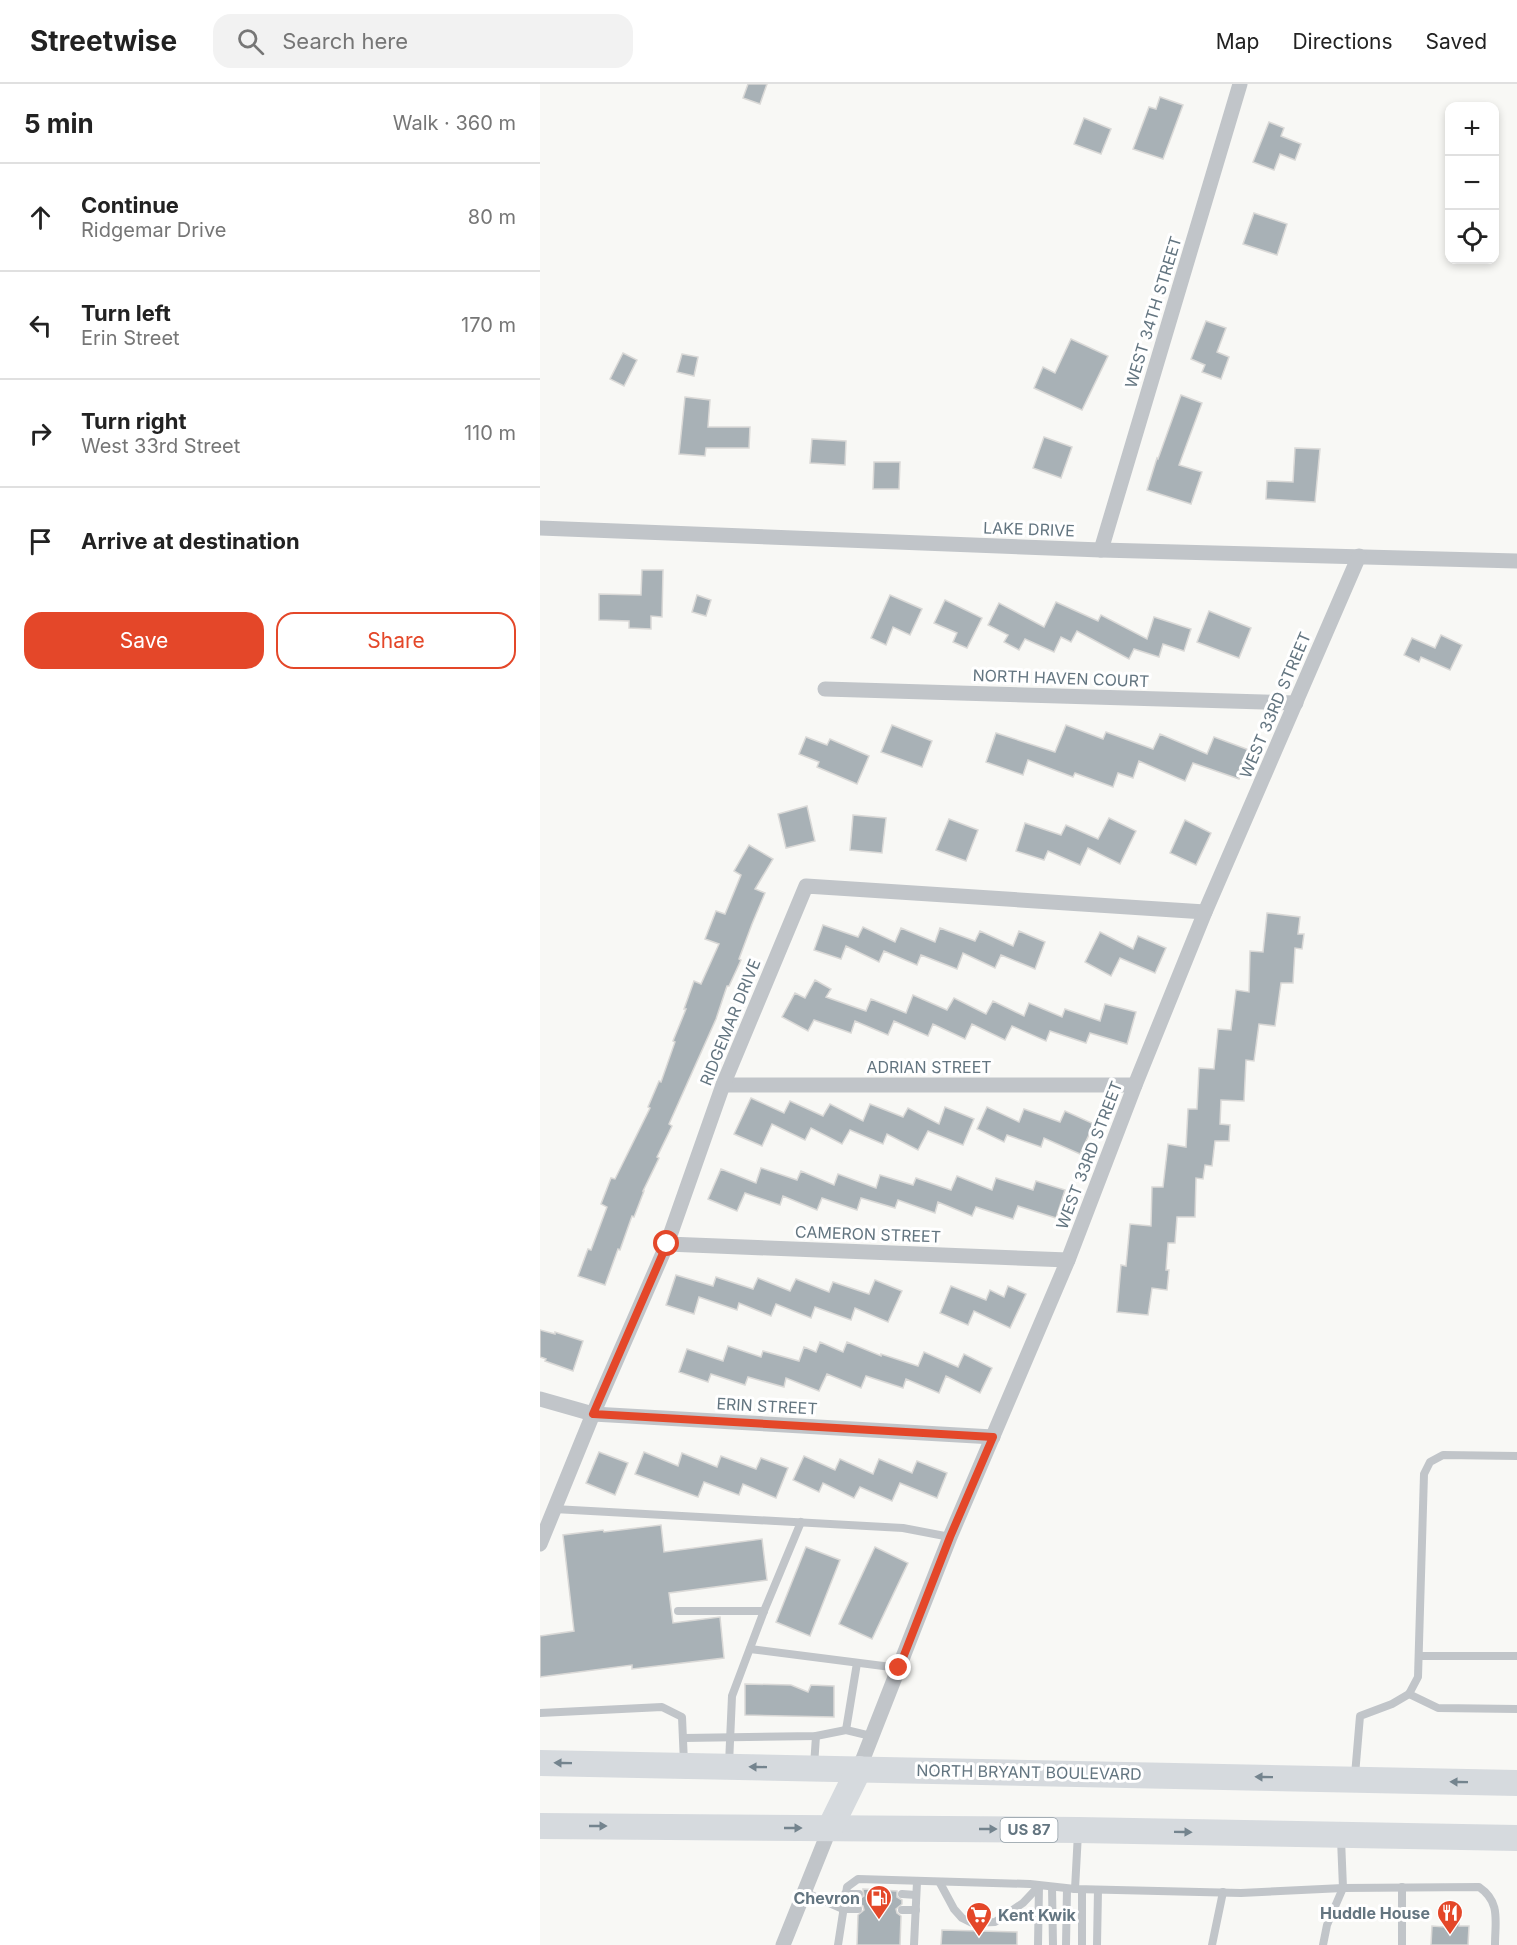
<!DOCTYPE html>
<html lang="en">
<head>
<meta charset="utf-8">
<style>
  :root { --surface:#fff; --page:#f2f2f2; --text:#222; --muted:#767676; --line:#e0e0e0; --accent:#e44729 }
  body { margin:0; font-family:Inter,sans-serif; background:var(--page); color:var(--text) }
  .controls { position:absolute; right:18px; top:18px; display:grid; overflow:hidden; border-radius:12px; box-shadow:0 3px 9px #0003 }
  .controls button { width:54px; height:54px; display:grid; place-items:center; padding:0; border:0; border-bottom:2px solid var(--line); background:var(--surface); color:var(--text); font:30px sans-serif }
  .stop { position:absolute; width:18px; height:18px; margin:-14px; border:4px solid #e44729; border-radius:50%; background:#fff }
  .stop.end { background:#e44729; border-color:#fff; box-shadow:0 2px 6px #0008 }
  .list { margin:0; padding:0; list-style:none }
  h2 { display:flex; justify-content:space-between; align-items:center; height:78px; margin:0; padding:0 24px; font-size:26px }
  h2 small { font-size:20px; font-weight:400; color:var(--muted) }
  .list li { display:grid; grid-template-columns:39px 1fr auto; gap:18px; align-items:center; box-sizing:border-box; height:108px; padding:0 24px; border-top:2px solid var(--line) }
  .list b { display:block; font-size:22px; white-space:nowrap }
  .list p { margin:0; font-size:20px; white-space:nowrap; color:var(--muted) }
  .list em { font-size:20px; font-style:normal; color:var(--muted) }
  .actions { display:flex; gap:12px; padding:18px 24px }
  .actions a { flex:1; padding:14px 0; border:2px solid var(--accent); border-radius:18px; text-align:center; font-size:21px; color:var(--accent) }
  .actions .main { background:var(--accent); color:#fff }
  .icon { flex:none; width:33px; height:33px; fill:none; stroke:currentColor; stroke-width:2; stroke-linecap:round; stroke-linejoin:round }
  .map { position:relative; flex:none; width:977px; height:1861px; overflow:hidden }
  header { display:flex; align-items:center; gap:36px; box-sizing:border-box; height:84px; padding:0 30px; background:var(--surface); border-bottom:2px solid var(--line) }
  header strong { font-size:28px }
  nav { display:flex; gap:33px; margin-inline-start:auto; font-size:21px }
  .search { width:420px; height:54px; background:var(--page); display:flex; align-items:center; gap:15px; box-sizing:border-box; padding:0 21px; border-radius:18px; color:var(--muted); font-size:22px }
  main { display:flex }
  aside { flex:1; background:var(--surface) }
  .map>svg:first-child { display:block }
</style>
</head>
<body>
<header>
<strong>Streetwise</strong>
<div class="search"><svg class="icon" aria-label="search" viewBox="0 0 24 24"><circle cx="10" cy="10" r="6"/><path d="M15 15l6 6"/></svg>Search here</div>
<nav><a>Map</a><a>Directions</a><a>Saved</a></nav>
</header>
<main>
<aside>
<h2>5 min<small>Walk · 360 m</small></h2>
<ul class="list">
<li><svg class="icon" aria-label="ahead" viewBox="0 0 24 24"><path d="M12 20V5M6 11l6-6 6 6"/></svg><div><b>Continue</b><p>Ridgemar Drive</p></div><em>80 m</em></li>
<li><svg class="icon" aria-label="left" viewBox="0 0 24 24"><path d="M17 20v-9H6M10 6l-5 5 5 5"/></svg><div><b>Turn left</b><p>Erin Street</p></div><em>170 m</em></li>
<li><svg class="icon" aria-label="right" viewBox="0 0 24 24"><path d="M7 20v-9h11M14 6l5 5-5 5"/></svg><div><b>Turn right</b><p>West 33rd Street</p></div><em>110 m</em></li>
<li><svg class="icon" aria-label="arrive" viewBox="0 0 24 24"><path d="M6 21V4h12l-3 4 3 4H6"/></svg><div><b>Arrive at destination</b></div></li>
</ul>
<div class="actions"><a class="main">Save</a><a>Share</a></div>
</aside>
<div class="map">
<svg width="977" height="1861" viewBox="0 0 977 1861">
  <rect width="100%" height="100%" fill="#f8f8f5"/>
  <g fill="#a8b1b6" stroke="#dad9d7" stroke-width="1.5">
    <polygon points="208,0 227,0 220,20 203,14"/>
    <polygon points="620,13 643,21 623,75 593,65 609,23 616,25"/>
    <polygon points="544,34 571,45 561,70 534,60"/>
    <polygon points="729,38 744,44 741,52 761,60 755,76 740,70 734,86 713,78"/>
    <polygon points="714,129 747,140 737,171 703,160"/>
    <polygon points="666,237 686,244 677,268 689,273 681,295 662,288 665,281 651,275"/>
    <polygon points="531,255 568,272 542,326 494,304 503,283 515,289"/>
    <polygon points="83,269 97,276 84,302 70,295"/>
    <polygon points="142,270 158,273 154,292 137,288"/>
    <polygon points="641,311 662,319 639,381 662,388 651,420 607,406 617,374 618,375"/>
    <polygon points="145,313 170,316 168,343 210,343 209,364 166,364 165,372 139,370"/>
    <polygon points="504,353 532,363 521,394 493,384"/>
    <polygon points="272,355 306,357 305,381 270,379"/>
    <polygon points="755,364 780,365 775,418 726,415 727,397 753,398"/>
    <polygon points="334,378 360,378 359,405 333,405"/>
    <polygon points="102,486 123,486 122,533 111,532 111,545 89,544 89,537 59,536 59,510 101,511"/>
    <polygon points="157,511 171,516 166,532 152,528"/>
    <polygon points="350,511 382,525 370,551 353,543 346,561 331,554"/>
    <polygon points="405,516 442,534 427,564 413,558 417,549 394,539"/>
    <polygon points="516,518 558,537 561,531 607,555 614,533 651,545 644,567 623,560 619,573 594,565 589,575 537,547 531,558 521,553 514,568 485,555 479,566 464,558 468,551 448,541 459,519 504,543"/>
    <polygon points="669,527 711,544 699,574 657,558"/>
    <polygon points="901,551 922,561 910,586 881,573 879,578 864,571 872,554 895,564"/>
    <polygon points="352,641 392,657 382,683 341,668"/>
    <polygon points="526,641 563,655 566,648 613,665 620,650 667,670 674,653 709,666 699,695 653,679 645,697 599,677 593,694 578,689 573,703 535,689 533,693 488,676 483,691 446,678 456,649 515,668"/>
    <polygon points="266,653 287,661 290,655 329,672 317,700 277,683 279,678 259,670"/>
    <polygon points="267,722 275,757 246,764 238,730"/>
    <polygon points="313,731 346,734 342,769 310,766"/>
    <polygon points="569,734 596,747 580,780 548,764 540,781 508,767 504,776 476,767 485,739 521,751 526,741 558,755"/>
    <polygon points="409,735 438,746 426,777 396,766"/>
    <polygon points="645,736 671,749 656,781 630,769"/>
    <polygon points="209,761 233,775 215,805 225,809 212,840 199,875 201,876 189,902 187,902 176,935 129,1040 132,1042 117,1073 119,1074 103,1107 104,1107 94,1133 92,1132 80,1166 78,1165 65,1201 38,1192 48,1165 51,1166 67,1123 61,1120 71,1094 75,1095 110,1024 108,1023 119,997 121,998 135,958 133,957 146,925 144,925 154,897 161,900 179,860 165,855 176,827 185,830 201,791 194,787"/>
    <polygon points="727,829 760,833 758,850 764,850 762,865 755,864 753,899 741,899 735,942 719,940 714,977 706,976 704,1017 681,1016 680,1040 690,1041 689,1057 675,1057 672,1082 665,1081 663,1095 656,1094 655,1133 637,1133 635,1159 628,1159 626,1186 629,1186 627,1206 612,1204 608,1231 577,1228 581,1181 586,1182 590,1140 611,1142 612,1103 623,1103 628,1060 646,1063 648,1025 657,1025 659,984 674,985 678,945 691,946 696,906 709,908 710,867 723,868"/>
    <polygon points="283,841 318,853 323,843 355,858 361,844 395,858 400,844 435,857 440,847 473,862 479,847 505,858 495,885 461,871 455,884 423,869 417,885 381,871 377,881 344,867 339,878 306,862 301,875 274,866"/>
    <polygon points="560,848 593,865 598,852 626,864 615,889 580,874 571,892 545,878"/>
    <polygon points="275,896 291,905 286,913 326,927 331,915 366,929 373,911 407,926 414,914 446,930 453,917 484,932 489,919 522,933 525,925 560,937 565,920 596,928 587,960 550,949 546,959 510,947 506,957 472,942 465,956 432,940 425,955 393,940 388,952 354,937 348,951 315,937 311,949 274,936 268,947 242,933 255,909 265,914"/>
    <polygon points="211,1014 244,1029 250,1017 283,1032 290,1020 323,1037 330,1020 363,1033 368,1024 399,1040 405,1023 434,1035 423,1061 388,1047 378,1066 347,1050 343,1060 310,1046 302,1060 271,1044 265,1056 232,1040 222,1062 194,1050"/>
    <polygon points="447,1023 479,1038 484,1025 520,1038 525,1027 554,1040 540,1070 504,1054 501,1063 467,1051 464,1058 437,1045"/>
    <polygon points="221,1084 257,1096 261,1087 294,1101 298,1090 336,1104 340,1091 373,1101 376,1094 411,1106 417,1092 452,1106 456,1094 493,1106 496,1097 525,1106 516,1134 478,1122 473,1135 436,1123 432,1132 398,1118 395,1129 358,1116 355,1124 321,1114 317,1126 282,1114 277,1126 243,1112 240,1121 205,1109 197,1127 168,1115 181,1085 216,1099"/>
    <polygon points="136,1191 173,1202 176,1193 213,1205 218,1194 250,1207 256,1195 289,1208 293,1198 329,1210 335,1196 362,1207 348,1238 315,1224 311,1236 275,1223 271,1234 236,1220 231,1232 199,1219 197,1226 159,1213 154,1230 126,1221"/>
    <polygon points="411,1202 446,1216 450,1206 464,1213 468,1202 486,1210 470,1244 434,1227 428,1241 400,1229"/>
    <polygon points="0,1246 15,1250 15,1248 43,1257 33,1287 5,1277 6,1275 0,1273"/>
    <polygon points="280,1258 303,1268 307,1258 341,1272 341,1270 378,1282 384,1268 418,1283 424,1270 452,1284 440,1309 406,1292 399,1309 366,1295 363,1304 326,1292 321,1304 287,1290 279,1307 246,1294 244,1303 208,1293 205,1301 171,1290 168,1298 139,1288 147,1265 183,1277 188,1262 221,1273 223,1267 259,1277 264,1263 276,1268"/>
    <polygon points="59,1368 88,1379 75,1411 46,1399"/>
    <polygon points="104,1368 138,1382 142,1369 177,1383 181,1372 216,1385 221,1374 248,1384 236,1414 203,1400 199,1411 164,1398 158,1413 95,1390"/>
    <polygon points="264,1372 295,1386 300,1375 333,1390 339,1375 372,1389 377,1377 407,1389 397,1414 360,1399 352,1417 320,1403 314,1414 283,1399 279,1408 253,1396"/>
    <polygon points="121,1441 124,1468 222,1455 227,1496 129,1509 133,1539 180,1533 184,1574 92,1585 92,1581 0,1593 0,1552 34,1547 23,1451 63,1446 64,1448"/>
    <polygon points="266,1463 300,1476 270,1552 236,1538"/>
    <polygon points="335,1463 368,1479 332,1555 299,1540"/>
    <polygon points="205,1600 251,1601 268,1608 271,1601 294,1602 294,1633 205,1631"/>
    <polygon points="323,1805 357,1807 357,1813 362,1816 362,1820 356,1825 357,1829 361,1832 360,1861 317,1861 318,1831 324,1826 323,1822 318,1819 318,1816 324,1812"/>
    <polygon points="905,1838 919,1838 919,1842 929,1842 928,1861 891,1861 892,1842 905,1843"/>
    <polygon points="402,1846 477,1848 477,1861 401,1861"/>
  </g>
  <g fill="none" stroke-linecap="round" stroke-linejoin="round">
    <g stroke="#c1c5c9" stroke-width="8">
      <polyline points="14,1425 363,1444 410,1453"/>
      <polyline points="138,1527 224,1527"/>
      <polyline points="210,1565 359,1584"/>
      <polyline points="879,1572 977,1572"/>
      <polyline points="869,1610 898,1624 977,1625"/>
      <polyline points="0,1629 122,1623 142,1633 144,1679"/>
      <polyline points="306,1646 317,1579"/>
      <polyline points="144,1654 276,1652 306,1646 331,1652"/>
      <polyline points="189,1680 192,1612 224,1527 261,1438"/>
      <polyline points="274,1682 276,1652"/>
      <polyline points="815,1691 820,1632 852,1620 869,1610 878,1593 884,1390 890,1378 903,1371 977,1372"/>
      <path d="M538 1749 535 1805 701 1809 803 1804 939 1803C961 1818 955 1837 955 1861"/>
      <polyline points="400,1799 414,1825 422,1834 432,1839 455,1838 483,1819 499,1802"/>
      <polyline points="512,1803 513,1861"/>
      <polyline points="862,1803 862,1861"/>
      <polyline points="264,1808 303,1825 318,1825"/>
      <polyline points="305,1810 319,1810"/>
      <polyline points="362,1810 376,1811"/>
      <polyline points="362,1826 376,1826"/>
      <polyline points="298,1861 307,1803 318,1795 490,1800 535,1805"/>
      <polyline points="374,1861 377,1798"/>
      <polyline points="498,1861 499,1802"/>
      <polyline points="526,1861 527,1805"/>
      <polyline points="542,1861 542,1806"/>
      <polyline points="557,1861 558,1806"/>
      <polyline points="672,1861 683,1808"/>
      <polyline points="783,1861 787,1841 803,1804 801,1755"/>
    </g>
    <g stroke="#c1c5c9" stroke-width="15">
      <polyline points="0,444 561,466 977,477"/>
      <polyline points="561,466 700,0"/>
      <polyline points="285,605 756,619"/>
      <polyline points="183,1001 595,1001"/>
      <polyline points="127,1160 528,1176"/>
      <polyline points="0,1315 53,1330 453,1353"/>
      <polyline points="0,1460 53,1330 127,1160 183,1001 266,802 665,828"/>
      <polyline points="319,1685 410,1453 528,1176 595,1001 665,828 819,472"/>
      <polyline points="243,1861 290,1744"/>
    </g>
    <g stroke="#d6dade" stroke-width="26">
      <polyline points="0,1679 977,1699"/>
      <polyline points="0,1742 538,1746 977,1754"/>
      <polyline points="290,1744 319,1685"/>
    </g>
  </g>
  <defs><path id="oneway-solid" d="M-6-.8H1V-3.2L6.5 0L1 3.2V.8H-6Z" transform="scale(1.5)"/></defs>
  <g fill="#74848e">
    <use href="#oneway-solid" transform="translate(23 1679) rotate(-179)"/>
    <use href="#oneway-solid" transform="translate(218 1683) rotate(-179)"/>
    <use href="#oneway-solid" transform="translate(724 1693) rotate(-179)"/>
    <use href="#oneway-solid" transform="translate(919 1698) rotate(-179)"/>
    <use href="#oneway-solid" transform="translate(58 1742)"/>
    <use href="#oneway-solid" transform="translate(253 1744)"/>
    <use href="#oneway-solid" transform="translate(448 1745)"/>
    <use href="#oneway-solid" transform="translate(643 1748) rotate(1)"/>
  </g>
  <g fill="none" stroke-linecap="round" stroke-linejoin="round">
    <polyline stroke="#e44729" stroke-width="8" points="127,1160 53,1330 453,1353 410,1453 359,1584"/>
  </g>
  <defs>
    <symbol id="fuel-pin" viewBox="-11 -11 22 30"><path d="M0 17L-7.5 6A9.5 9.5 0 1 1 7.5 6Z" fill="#e44729" stroke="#fff"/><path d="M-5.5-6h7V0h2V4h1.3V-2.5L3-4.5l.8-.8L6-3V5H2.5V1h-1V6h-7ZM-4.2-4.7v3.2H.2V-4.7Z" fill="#fff"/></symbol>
    <symbol id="restaurant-pin" viewBox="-11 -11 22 30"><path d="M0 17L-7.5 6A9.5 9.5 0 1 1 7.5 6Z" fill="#e44729" stroke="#fff"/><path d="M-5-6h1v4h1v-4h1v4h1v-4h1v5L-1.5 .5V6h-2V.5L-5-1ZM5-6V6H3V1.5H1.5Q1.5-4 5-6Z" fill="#fff"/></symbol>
    <symbol id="supermarket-pin" viewBox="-11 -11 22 30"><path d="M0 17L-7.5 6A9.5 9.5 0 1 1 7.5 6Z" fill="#e44729" stroke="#fff"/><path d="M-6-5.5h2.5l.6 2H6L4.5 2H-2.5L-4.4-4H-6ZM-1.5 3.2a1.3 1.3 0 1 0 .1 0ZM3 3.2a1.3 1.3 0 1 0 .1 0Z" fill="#fff"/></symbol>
  </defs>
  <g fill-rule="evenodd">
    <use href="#fuel-pin" x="324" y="1799" width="30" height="40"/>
    <use href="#restaurant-pin" x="895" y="1814" width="30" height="40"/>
    <use href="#supermarket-pin" x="424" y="1816" width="30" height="40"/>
  </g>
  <g text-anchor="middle" stroke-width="6" stroke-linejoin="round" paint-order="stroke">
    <rect fill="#fff" stroke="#929ea6" stroke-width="1.5" x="460.5" y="1734" width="57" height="24" rx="4.5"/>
    <g font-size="15" font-weight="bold" fill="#637580">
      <text x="489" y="1751">US 87</text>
    </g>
    <g font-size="16" fill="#637580" stroke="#fff">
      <text transform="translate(613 228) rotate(-73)" y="6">WEST 34TH STREET</text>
      <text transform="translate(489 445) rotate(2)" y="6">LAKE DRIVE</text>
      <text transform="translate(521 594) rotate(2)" y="6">NORTH HAVEN COURT</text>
      <text transform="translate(735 621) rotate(-67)" y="6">WEST 33RD STREET</text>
      <text transform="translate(190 938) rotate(-68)" y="6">RIDGEMAR DRIVE</text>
      <text x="389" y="989">ADRIAN STREET</text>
      <text transform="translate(549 1071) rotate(-69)" y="6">WEST 33RD STREET</text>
      <text transform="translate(328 1150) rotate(2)" y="6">CAMERON STREET</text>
      <text transform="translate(227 1322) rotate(3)" y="6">ERIN STREET</text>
      <text transform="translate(489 1688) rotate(1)" y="6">NORTH BRYANT BOULEVARD</text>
    </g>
    <g font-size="16" font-weight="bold" fill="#637580" stroke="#fff" text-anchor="end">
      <text x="320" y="1820">Chevron</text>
      <text x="890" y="1835">Huddle House</text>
      <text x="458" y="1837" text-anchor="start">Kent Kwik</text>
    </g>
  </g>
</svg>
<div class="controls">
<button>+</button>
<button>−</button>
<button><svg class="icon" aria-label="locate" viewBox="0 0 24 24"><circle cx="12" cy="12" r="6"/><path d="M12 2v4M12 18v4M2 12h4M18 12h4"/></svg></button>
</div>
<div class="stop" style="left:127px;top:1160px"></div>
<div class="stop end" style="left:359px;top:1584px"></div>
</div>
</main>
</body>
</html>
